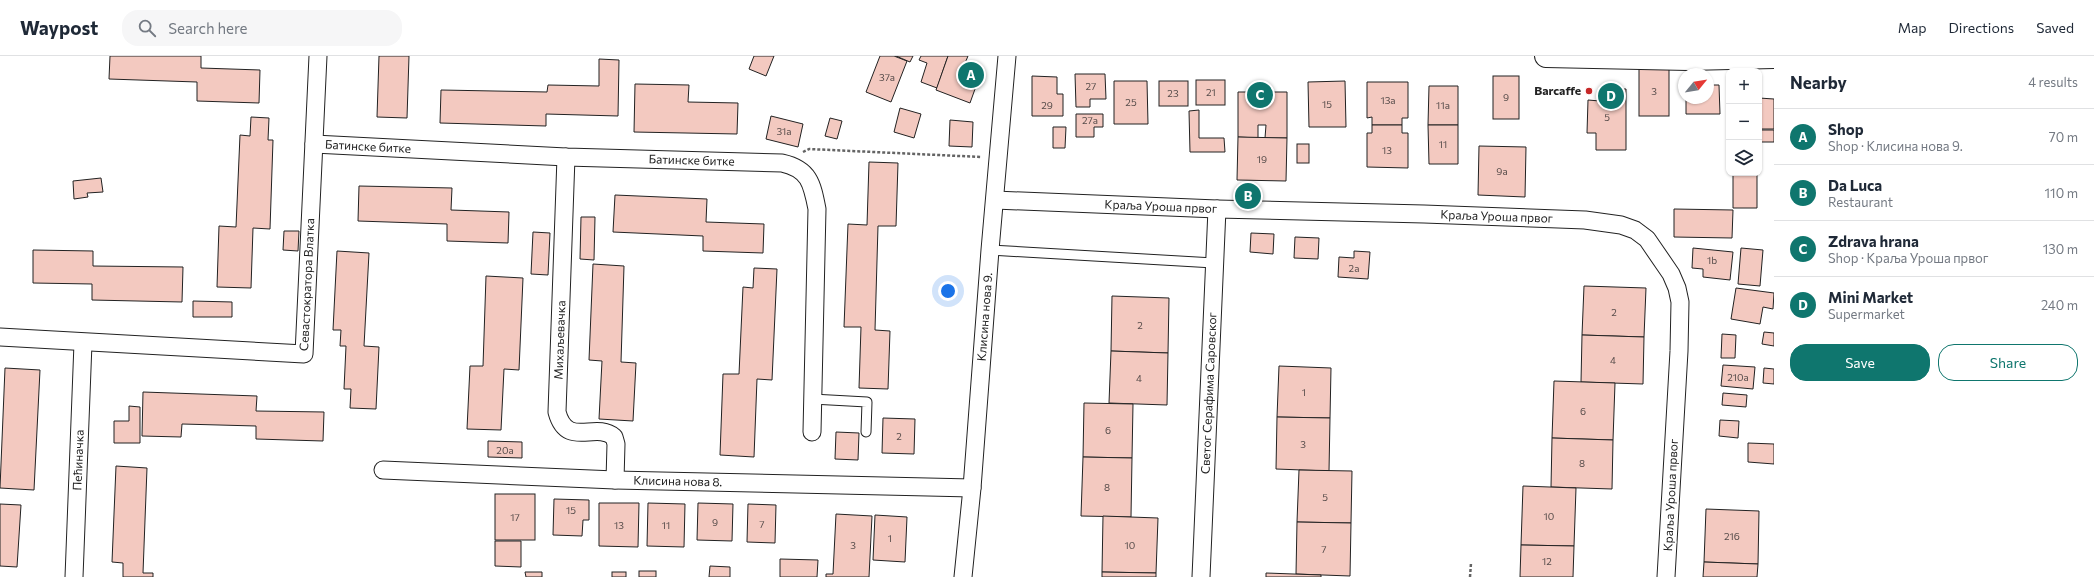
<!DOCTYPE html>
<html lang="en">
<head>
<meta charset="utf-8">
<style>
  :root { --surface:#fff; --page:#f6f6f7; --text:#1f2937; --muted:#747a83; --line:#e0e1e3; --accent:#0f766e }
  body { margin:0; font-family:Commissioner,sans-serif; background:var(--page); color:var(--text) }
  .controls { position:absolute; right:12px; top:12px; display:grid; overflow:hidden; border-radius:8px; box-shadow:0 1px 3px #0004 }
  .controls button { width:36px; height:36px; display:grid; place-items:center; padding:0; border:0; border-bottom:1px solid var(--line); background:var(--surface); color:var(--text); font:20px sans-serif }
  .compass { position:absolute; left:1678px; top:12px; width:36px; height:36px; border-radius:50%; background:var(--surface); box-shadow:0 1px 3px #0004; rotate:60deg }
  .you { position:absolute; left:948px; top:235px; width:14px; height:14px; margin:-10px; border:3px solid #fff; border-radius:50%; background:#1a73e8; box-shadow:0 0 0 6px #1a73e833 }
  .badge { display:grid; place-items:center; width:26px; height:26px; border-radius:50%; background:var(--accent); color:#fff; font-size:13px; font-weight:700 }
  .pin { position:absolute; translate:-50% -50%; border:2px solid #fff; box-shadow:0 1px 4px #0006 }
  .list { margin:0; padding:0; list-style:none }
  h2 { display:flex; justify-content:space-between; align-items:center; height:52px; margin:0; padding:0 16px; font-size:17px }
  h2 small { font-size:13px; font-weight:400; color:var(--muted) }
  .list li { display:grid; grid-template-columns:26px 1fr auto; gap:12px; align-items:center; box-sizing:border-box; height:56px; padding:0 16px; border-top:1px solid var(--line) }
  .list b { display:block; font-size:15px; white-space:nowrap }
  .list p { margin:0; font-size:13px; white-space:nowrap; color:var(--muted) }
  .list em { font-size:13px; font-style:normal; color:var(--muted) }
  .actions { display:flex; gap:8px; padding:12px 16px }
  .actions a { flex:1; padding:9px 0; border:1px solid var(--accent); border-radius:16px; text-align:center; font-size:14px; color:var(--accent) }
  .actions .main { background:var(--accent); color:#fff }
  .icon { flex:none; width:22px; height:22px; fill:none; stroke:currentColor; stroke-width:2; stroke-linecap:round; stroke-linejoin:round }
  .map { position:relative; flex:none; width:1774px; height:521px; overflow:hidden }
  header { display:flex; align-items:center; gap:24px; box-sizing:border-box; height:56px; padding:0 20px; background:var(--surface); border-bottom:1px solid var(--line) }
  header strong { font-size:19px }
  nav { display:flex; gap:22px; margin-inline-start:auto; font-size:14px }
  .search { width:280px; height:36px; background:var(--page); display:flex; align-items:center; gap:10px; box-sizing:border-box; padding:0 14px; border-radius:16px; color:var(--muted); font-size:15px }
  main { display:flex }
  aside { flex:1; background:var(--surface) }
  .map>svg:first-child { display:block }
</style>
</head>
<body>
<header>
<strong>Waypost</strong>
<div class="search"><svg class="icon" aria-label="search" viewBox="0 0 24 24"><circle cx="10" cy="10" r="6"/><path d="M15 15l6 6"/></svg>Search here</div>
<nav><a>Map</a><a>Directions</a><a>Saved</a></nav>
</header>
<main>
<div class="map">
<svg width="1774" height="521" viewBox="0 0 1774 521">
  <rect width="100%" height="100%" fill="#fff"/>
  <g fill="#f3c9c0" stroke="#222">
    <polygon points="110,0 201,0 201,12 260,14 259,47 197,45 197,26 109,23"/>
    <polygon points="379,0 409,0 407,62 377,61"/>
    <polygon points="754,0 774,0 766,20 749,13"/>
    <polygon points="880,0 894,0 907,5 891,46 866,36"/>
    <polygon points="896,0 913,0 910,6"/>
    <polygon points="921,0 948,0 937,32 921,26 927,7 919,4"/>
    <polygon points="948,0 968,0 963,12 980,19 970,47 936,34"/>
    <polygon points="599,3 619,4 618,60 546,58 546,70 440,67 441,34 547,36 548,29 599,30"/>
    <rect x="1639" y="10" width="30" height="50"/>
    <polygon points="1075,18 1105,18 1106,43 1090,43 1090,51 1076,51"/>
    <polygon points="1032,20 1057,21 1057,38 1063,38 1063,60 1032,60"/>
    <rect x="1493" y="20" width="26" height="43"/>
    <rect x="1196" y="24" width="29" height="25"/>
    <polygon points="1114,25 1147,25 1148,68 1114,68"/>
    <rect x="1159" y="25" width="29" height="25"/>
    <polygon points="1345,25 1346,71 1309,71 1308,26"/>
    <polygon points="1367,26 1408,26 1408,62 1402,62 1402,69 1372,69 1372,61 1367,62"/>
    <polygon points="635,28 689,29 688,46 738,47 737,78 634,76"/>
    <polygon points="1708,29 1719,29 1720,58 1686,58 1686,42 1708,42"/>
    <polygon points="1429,30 1458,30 1458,69 1428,69"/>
    <polygon points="1600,33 1626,33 1626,94 1596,94 1596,77 1587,77 1588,44 1600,45"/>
    <polygon points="1238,36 1287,36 1287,82 1265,82 1266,69 1258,69 1258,82 1238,81"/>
    <polygon points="1759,42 1774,43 1774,73 1759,73"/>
    <polygon points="900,52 921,58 914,82 894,76"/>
    <polygon points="1199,54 1199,82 1224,82 1225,96 1190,96 1189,55"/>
    <polygon points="1076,58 1103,58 1103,71 1094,71 1094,81 1076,81"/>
    <polygon points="771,60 803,68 798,91 766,83"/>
    <polygon points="251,61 269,62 268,84 273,84 270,173 253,172 251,232 217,231 219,170 236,171 240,79 250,80"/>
    <polygon points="830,62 842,65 837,83 825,80"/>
    <polygon points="950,64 973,66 972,91 949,90"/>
    <polygon points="1372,69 1402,69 1402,77 1408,77 1408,112 1367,111 1367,77 1372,77"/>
    <polygon points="1428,69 1458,69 1458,108 1429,108"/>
    <polygon points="1053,71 1066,71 1065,92 1053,92"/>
    <rect x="1759" y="74" width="15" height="12"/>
    <polygon points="1238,81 1287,82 1286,125 1237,124"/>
    <rect x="1297" y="88" width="12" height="19"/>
    <polygon points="1479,90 1526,91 1525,141 1478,139"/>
    <polygon points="869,106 898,107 896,170 878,170 875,274 890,275 888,333 859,332 861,271 844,271 848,168 867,169"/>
    <polygon points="1757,118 1757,152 1733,152 1733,119"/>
    <polygon points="101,122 103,136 87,137 88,141 74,143 73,125"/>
    <polygon points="359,130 452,132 451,154 509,156 508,187 447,185 447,168 358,165"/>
    <polygon points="615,139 707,143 706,166 764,168 763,197 703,195 703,180 613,176"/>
    <polygon points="1674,153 1733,154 1732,182 1674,181"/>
    <polygon points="581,161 595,161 594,204 580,203"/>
    <polygon points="284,175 299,175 298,195 283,194"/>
    <polygon points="533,176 550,177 548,219 531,218"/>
    <polygon points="1251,177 1274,178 1273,198 1250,196"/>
    <polygon points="1295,181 1319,182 1318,203 1294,202"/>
    <polygon points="1693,192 1733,196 1730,224 1703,221 1703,213 1692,212"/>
    <polygon points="1741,192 1763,194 1760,230 1738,228"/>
    <polygon points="33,194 93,195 93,210 183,211 182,246 92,244 92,228 33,227"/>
    <polygon points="337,195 369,197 364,290 379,291 376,353 350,352 351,333 344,333 346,290 340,290 341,274 333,274"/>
    <polygon points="1354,195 1370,196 1368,223 1338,221 1339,201 1354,202"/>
    <polygon points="593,208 624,210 621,306 636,307 633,365 599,363 602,305 589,304"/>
    <polygon points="754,212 777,213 772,324 757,323 754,401 720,399 723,318 739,318 743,231 753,232"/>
    <polygon points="486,220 523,222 519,314 504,313 501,374 467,373 470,310 483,310"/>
    <polygon points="1584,230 1646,232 1644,281 1582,279"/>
    <polygon points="1736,232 1774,237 1773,253 1763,251 1760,268 1731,263"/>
    <polygon points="1112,240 1169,242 1168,297 1111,295"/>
    <polygon points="193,245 232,246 232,261 193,261"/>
    <polygon points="1764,276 1774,277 1774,290 1762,288"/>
    <polygon points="1722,278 1736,279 1735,302 1721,302"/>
    <polygon points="1582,279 1644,281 1643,328 1581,326"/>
    <polygon points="1111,295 1168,297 1167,349 1109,347"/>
    <polygon points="1723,309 1755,311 1753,333 1721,330"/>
    <polygon points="1279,310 1331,312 1330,362 1277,361"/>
    <polygon points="5,312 40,314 34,434 0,432"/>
    <polygon points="1764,312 1774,313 1774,328 1763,327"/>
    <polygon points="1554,325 1615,327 1613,384 1552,382"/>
    <polygon points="143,336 257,340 256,355 324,356 323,385 256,383 256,370 182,368 181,381 142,380"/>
    <polygon points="1723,337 1747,339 1746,351 1722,349"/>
    <polygon points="1084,347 1133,348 1132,402 1083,401"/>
    <polygon points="129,350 140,351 140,387 114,387 114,365 129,365"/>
    <polygon points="1277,361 1330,362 1329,415 1276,413"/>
    <polygon points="883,362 915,363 914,398 882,397"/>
    <polygon points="1720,364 1739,365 1738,382 1719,380"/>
    <polygon points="836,376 859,377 858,404 835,403"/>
    <polygon points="1552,382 1613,384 1612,433 1551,431"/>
    <polygon points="488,385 522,386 522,402 488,401"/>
    <polygon points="1748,387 1774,388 1774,408 1748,406"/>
    <polygon points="1083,401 1132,402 1131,461 1081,460"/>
    <polygon points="116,410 147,412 143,517 153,517 153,521 123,521 123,507 112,506"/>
    <polygon points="1299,414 1352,415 1351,467 1297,466"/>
    <polygon points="1523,430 1576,432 1574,490 1521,489"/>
    <rect x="495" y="438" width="40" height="46"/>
    <polygon points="554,443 589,444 589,464 583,464 582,480 553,479"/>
    <polygon points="599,447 639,447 638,491 599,490"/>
    <polygon points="648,447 685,448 684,491 647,490"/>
    <polygon points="698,447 733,448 732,485 697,484"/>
    <polygon points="0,448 21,449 17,511 0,510"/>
    <polygon points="748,448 776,449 775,487 747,486"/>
    <polygon points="1706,453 1759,455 1758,508 1704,506"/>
    <polygon points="836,458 872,460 869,521 826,521 826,518 833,518"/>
    <polygon points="875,459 907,461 905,506 873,504"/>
    <polygon points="1103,460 1158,462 1156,517 1102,516"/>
    <polygon points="1297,466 1351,467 1350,520 1296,518"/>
    <polygon points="495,485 521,485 521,511 495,510"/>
    <polygon points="1521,489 1574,490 1573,521 1520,521"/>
    <polygon points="780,503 818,504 817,521 780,521"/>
    <polygon points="1704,506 1758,508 1757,521 1703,521"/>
    <polygon points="710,510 730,511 730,521 709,521"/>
    <rect x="639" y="515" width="17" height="6"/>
    <polygon points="525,516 542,516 542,521 526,521"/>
    <rect x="612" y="516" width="14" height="5"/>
    <polygon points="1102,516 1156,517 1156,521 1102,521"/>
    <polygon points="1266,517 1321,519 1321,521 1266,521"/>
  </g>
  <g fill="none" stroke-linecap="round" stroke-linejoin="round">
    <defs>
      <g id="service">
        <polyline points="990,194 1214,207"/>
        <polyline points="812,343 867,346 866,376"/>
      </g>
      <g id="minor">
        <path id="s1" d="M314 88 566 101 782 107C809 113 812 127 817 153L812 376"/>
        <path d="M566 101 557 356C567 393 595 365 614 381L616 388 615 424"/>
        <path id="s2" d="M995 144 1217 153 1424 158 1585 164 1621 169 1635 174 1647 183 1671 218 1677 232 1680 246 1679 295 1666 521"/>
        <path id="s3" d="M0 281 304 298 318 0"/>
        <path id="s4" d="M383 414 615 424 972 432"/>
        <path id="s5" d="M74 521 83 287"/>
        <path id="s6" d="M963 521 972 432 990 194 1007 0"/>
        <path id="s7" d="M1201 521 1217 153"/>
      </g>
      <polyline id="tertiary" points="1546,0 1688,3 1774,1"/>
    </defs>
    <use href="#service" stroke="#222" stroke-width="11"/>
    <use href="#minor" stroke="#222" stroke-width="19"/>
    <use href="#tertiary" stroke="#222" stroke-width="24"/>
    <g stroke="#646464" stroke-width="2.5" stroke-dasharray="3 2" stroke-linecap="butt">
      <polyline points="803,96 809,93 981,101"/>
      <polyline points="1470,521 1471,507"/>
    </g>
    <use href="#service" stroke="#fff" stroke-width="9"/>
    <use href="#minor" stroke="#fff" stroke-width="17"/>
    <use href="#tertiary" stroke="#fff" stroke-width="22"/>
  </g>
  <circle fill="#c62828" stroke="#fff" stroke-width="1.5" cx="1589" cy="35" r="4"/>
  <g text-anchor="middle" stroke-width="3" stroke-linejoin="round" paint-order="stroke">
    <g font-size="10" fill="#564c4a">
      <text x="887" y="25">37a</text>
      <text x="1091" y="34">27</text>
      <text x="1654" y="39">3</text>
      <text x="1211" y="40">21</text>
      <text x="1173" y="41">23</text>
      <text x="1506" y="45">9</text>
      <text x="1388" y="48">13a</text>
      <text x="1131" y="50">25</text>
      <text x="1327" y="52">15</text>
      <text x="1047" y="53">29</text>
      <text x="1443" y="53">11a</text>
      <text x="1607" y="65">5</text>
      <text x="1090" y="68">27a</text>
      <text x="784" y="79">31a</text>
      <text x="1443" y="92">11</text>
      <text x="1387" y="98">13</text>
      <text x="1262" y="107">19</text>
      <text x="1502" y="119">9a</text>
      <text x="1712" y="208">1b</text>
      <text x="1354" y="216">2a</text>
      <text x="1614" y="260">2</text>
      <text x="1140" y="273">2</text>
      <text x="1613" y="308">4</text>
      <text x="1738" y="325">210a</text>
      <text x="1139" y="326">4</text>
      <text x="1304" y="340">1</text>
      <text x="1583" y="359">6</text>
      <text x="1108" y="378">6</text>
      <text x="899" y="384">2</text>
      <text x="1303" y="392">3</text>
      <text x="505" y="398">20a</text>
      <text x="1582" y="411">8</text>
      <text x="1107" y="435">8</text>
      <text x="1325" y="445">5</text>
      <text x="571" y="458">15</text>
      <text x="1549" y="464">10</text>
      <text x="515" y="465">17</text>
      <text x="715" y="470">9</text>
      <text x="762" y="472">7</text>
      <text x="619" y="473">13</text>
      <text x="666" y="473">11</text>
      <text x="1732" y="484">216</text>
      <text x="890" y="486">1</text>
      <text x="853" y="493">3</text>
      <text x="1130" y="493">10</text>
      <text x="1324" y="497">7</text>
      <text x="1547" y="509">12</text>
    </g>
    <g font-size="12" font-weight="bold" fill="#222" stroke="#fff" text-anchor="end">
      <text x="1581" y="39">Barcaffe</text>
    </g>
    <g font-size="12" fill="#222" stroke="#fff">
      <text dy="4" stroke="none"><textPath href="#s1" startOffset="54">Батинске битке</textPath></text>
      <text dy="4" stroke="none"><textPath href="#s1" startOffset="378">Батинске битке</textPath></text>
      <text dy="4" stroke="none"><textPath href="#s2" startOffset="166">Краља Уроша првог</textPath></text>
      <text dy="4" stroke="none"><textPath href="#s2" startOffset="502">Краља Уроша првог</textPath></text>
      <text dy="4" stroke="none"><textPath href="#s3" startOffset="374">Севастократора Влатка</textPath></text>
      <text dy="4" stroke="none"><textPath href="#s6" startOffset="261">Клисина нова 9.</textPath></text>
      <text transform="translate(560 284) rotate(-88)" y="4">Михаљевачка</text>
      <text dy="4" stroke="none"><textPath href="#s7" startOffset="184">Светог Серафима Саровског</textPath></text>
      <text dy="4" stroke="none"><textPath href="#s5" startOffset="117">Пећиначка</textPath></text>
      <text dy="4" stroke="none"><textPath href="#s4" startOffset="295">Клисина нова 8.</textPath></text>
      <text transform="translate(1671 439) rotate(-87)" y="4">Краља Уроша првог</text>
    </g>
  </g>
</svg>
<div class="controls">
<button>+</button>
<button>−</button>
<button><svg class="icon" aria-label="layers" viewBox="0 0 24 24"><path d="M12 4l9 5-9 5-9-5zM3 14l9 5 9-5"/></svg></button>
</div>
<svg class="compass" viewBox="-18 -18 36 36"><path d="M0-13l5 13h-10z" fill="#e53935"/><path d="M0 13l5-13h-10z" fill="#747a83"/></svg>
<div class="you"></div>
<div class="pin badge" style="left:971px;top:19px">A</div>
<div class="pin badge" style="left:1248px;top:140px">B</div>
<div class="pin badge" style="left:1260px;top:39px">C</div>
<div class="pin badge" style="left:1611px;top:40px">D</div>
</div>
<aside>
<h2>Nearby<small>4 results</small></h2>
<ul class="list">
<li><span class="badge">A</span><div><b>Shop</b><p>Shop · Клисина нова 9.</p></div><em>70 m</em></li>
<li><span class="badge">B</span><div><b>Da Luca</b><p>Restaurant</p></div><em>110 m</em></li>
<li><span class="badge">C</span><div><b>Zdrava hrana</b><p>Shop · Краља Уроша првог</p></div><em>130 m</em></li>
<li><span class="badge">D</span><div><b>Mini Market</b><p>Supermarket</p></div><em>240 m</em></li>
</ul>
<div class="actions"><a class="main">Save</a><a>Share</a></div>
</aside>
</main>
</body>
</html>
